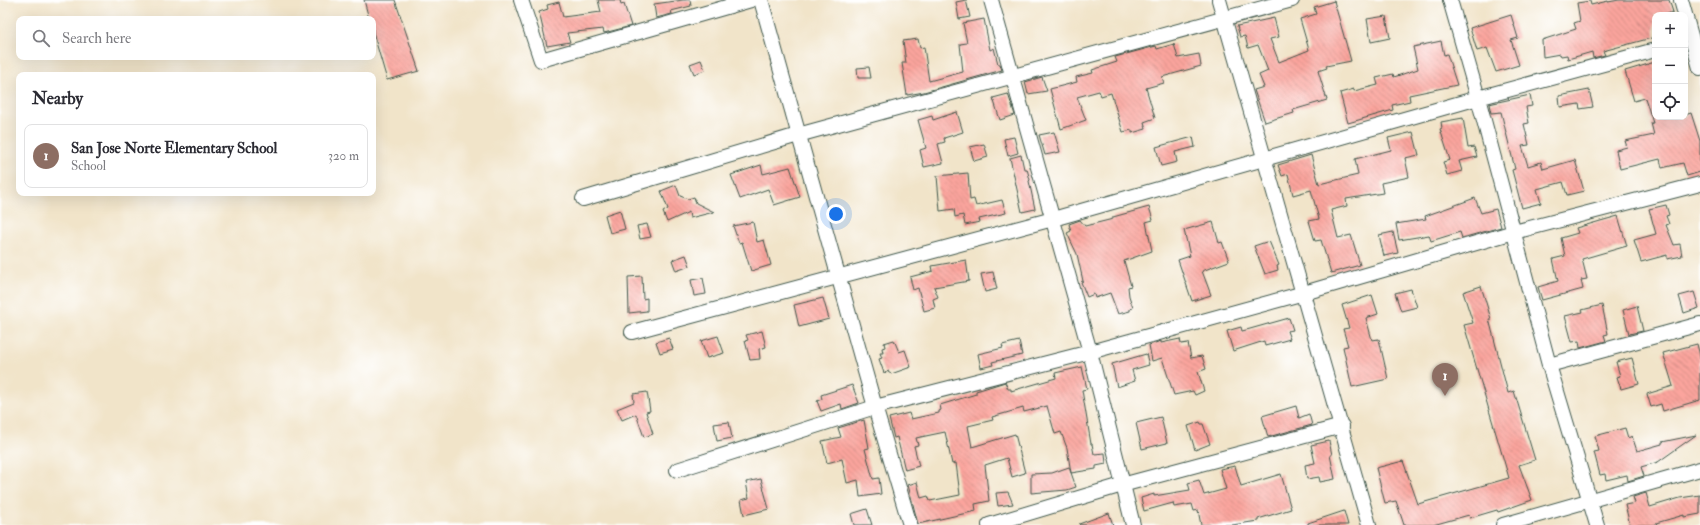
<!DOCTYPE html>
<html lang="en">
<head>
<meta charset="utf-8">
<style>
  :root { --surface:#fff; --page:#f7f7f7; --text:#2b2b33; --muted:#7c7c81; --line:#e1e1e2; --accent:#1a73e8 }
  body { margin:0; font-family:"IM FELL Double Pica",serif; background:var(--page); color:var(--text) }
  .controls { position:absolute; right:12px; top:12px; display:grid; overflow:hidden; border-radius:8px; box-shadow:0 4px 16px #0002 }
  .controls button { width:36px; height:36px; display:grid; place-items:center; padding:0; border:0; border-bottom:1px solid var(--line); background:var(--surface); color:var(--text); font:20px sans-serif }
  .you { position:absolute; left:836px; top:214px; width:14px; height:14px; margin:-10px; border:3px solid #fff; border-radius:50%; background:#1a73e8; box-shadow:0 0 0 6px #1a73e833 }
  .badge { display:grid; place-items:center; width:26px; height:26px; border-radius:50%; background:var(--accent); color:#fff; font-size:13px; font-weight:700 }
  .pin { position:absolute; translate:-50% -33px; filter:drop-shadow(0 1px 2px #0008) }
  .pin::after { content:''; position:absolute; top:21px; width:14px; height:12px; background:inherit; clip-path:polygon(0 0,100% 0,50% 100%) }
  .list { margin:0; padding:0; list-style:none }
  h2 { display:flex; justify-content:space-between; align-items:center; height:52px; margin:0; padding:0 16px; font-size:17px }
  h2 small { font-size:13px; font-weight:400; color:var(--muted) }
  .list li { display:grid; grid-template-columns:26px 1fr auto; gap:12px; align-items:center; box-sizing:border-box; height:64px; margin:0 8px 8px; padding:0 8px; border:1px solid var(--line); border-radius:8px }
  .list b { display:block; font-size:15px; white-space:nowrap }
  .list p { margin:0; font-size:13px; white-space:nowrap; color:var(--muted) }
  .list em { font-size:13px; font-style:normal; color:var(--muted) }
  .icon { flex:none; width:22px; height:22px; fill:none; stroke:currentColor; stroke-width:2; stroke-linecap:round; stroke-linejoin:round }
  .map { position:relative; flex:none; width:1700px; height:525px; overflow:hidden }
  .search { position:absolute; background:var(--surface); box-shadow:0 4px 16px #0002; left:16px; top:16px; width:360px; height:44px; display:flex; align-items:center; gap:10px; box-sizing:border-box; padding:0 14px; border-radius:8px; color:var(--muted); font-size:15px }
  .panel { position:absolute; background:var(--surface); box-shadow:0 4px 16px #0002; left:16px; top:72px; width:360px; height:124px; border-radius:8px }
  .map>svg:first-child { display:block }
</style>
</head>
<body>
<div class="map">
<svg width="1700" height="525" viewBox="0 0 1700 525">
  <defs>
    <pattern id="building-back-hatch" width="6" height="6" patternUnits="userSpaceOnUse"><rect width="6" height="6" fill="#fba49d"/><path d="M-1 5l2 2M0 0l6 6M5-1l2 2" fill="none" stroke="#cb8781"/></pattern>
  </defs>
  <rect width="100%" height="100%" fill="#fff"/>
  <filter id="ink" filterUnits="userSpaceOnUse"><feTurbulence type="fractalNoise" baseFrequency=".025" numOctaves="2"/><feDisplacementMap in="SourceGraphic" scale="8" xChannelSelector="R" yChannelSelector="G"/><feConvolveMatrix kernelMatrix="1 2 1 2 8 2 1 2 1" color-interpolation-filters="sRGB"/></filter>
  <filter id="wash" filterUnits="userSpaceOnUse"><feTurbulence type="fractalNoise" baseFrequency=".012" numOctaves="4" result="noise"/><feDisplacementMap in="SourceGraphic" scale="16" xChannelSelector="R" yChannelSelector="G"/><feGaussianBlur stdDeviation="0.9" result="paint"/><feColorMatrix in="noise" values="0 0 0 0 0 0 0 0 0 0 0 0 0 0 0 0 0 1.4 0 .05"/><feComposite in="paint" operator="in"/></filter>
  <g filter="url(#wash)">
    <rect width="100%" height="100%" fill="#f1e4c9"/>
    <g id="blocks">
      <g fill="url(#building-back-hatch)">
        <polygon points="364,0 395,0 419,71 387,80 373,32 373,19 369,19"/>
        <polygon points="598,0 620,0 621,5 624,4 631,26 604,33 603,29 567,33 570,42 547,46 539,12 548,9 547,5 559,2 563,17 601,12"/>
        <polygon points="683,0 690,0 691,6 671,11 672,14 656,18 654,4"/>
        <polygon points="966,0 970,17 959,19 956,2"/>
        <polygon points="1619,0 1669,0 1673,12 1664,15 1655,15 1655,37 1603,51 1605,55 1593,58 1592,52 1568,59 1567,55 1561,56 1560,54 1543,57 1542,40 1576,29 1574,23 1580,21 1577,3 1590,1 1591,5 1608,1 1608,2"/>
        <polygon points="1334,1 1351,61 1326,66 1327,68 1318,71 1327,100 1293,110 1294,113 1265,122 1254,90 1264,87 1259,75 1268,71 1258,45 1248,48 1245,36 1240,37 1237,26 1274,18 1279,37 1270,39 1279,62 1309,50 1300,19 1316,14 1314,7"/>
        <polygon points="1511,15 1518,38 1511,40 1519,65 1496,72 1487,48 1477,51 1470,28"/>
        <polygon points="1386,16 1390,38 1371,42 1367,19"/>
        <polygon points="984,19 990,50 994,48 998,64 1000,64 1002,70 924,92 907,95 902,63 906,63 903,41 918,39 920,48 924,47 929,81 963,72 960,44 967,43 963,23"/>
        <polygon points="1441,41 1444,55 1447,54 1457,85 1409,95 1410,101 1392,105 1393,110 1348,123 1340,93 1354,89 1354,91 1378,85 1376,78 1393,74 1394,77 1418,69 1413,47"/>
        <polygon points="1174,44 1178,58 1199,54 1201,66 1162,77 1164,83 1146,88 1155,118 1144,122 1146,129 1132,133 1132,130 1123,132 1111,93 1101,96 1099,91 1077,97 1086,120 1061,129 1050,89 1077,82 1076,77 1093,73 1092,70 1117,62 1115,57 1156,46 1157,49"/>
        <polygon points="701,60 705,70 694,74 690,64"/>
        <polygon points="1655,62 1655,117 1685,117 1685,115 1691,113 1700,141 1700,172 1687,176 1683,163 1662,168 1660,159 1620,169 1616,150 1627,147 1625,141 1654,135 1651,123 1653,123 1645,98 1634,101 1625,71"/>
        <polygon points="869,67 871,78 858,78 857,68"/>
        <polygon points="1042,77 1047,91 1028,94 1025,82"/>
        <polygon points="1589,90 1593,107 1580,109 1579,104 1560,107 1559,96"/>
        <polygon points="1008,94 1015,115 1000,120 993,98"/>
        <polygon points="1530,95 1532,106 1526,107 1529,123 1524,124 1529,145 1522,146 1528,166 1541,162 1543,169 1575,160 1584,191 1567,195 1563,182 1537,189 1541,203 1522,208 1512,170 1515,169 1501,112 1491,113 1489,104"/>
        <polygon points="957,112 963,132 944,138 945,142 938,144 943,163 924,167 920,150 926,148 918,120 932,116 933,120"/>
        <polygon points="1463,118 1468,148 1474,147 1477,157 1459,161 1462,171 1447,175 1443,162 1450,160 1440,129 1442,128 1441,122"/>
        <polygon points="1054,132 1060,152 1045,155 1039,135"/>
        <polygon points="1413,132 1419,155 1405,158 1409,177 1381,183 1383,193 1346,199 1347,206 1331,210 1338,238 1351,235 1360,265 1331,273 1321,240 1315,241 1309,221 1319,219 1311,190 1293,195 1288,174 1282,176 1278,165 1311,155 1319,184 1358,175 1355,159 1391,150 1388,138"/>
        <polygon points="1014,137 1018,153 1008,156 1004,139"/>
        <polygon points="1193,137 1195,147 1175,152 1177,162 1161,166 1156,147"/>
        <polygon points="984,144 988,157 974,161 970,147"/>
        <polygon points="1021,155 1024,169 1027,169 1030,180 1029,181 1035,209 1022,212 1010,158"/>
        <polygon points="761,165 763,174 790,167 800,197 774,205 768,189 740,199 731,175"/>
        <polygon points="968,173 970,200 974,199 976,206 1002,200 1006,213 979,219 980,222 965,225 963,215 955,217 954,209 940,211 937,176"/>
        <polygon points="676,185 680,196 688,199 694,197 696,203 714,212 690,218 689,212 667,222 663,212 668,209 661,191"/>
        <polygon points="1475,198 1481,213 1496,209 1501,227 1462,238 1460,232 1431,241 1429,235 1399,240 1396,224 1426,219 1425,216"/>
        <polygon points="1666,205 1669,215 1666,216 1669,224 1666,225 1674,245 1680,244 1682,256 1667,259 1667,255 1641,262 1634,240 1656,234 1649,209"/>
        <polygon points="1149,207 1153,220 1146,222 1152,251 1124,261 1131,286 1128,287 1129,296 1133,308 1130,309 1130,311 1118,314 1110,293 1095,298 1094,294 1087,297 1081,282 1083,281 1077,254 1067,233 1071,231 1069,224 1080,220 1085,226 1113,219 1113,217"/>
        <polygon points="620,210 625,229 610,233 605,215"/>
        <polygon points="1618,216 1627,246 1582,259 1587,279 1581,280 1583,289 1542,300 1538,287 1558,281 1553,259 1565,256 1561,238 1578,233 1576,228"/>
        <polygon points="753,222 757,242 764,240 771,265 751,271 742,242 739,243 733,226"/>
        <polygon points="1213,222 1219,243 1222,242 1229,261 1202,271 1211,295 1192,301 1178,260 1190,256 1184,230"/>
        <polygon points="647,224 651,237 640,239 637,226"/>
        <polygon points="1393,232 1398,253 1384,256 1379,235"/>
        <polygon points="1269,241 1279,265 1277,266 1278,270 1265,274 1254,246"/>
        <polygon points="686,255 690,266 676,271 672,260"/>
        <polygon points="966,260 969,281 934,287 938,297 933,299 935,308 924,311 918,288 913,290 910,277 933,271 932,266"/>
        <polygon points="993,272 997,289 985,292 981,274"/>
        <polygon points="642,276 643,299 647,298 647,311 629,313 628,277"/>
        <polygon points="703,278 706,294 694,296 691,280"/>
        <polygon points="1481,286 1491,319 1489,319 1508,393 1514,391 1535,460 1519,465 1532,500 1498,512 1497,510 1470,518 1469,515 1433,525 1404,525 1396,501 1385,503 1376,468 1403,461 1418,504 1509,478 1464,325 1473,323 1463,292"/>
        <polygon points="1411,289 1417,307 1401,311 1395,293"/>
        <polygon points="1694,292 1699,308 1684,313 1679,296"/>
        <polygon points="1372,295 1378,314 1366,318 1372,340 1379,339 1388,379 1352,387 1343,347 1348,346 1343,329 1349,328 1342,305"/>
        <polygon points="823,298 829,319 799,327 794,305"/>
        <polygon points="1602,305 1608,334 1604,335 1606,341 1580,348 1579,341 1572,342 1565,316 1583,312 1582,310"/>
        <polygon points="1637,306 1643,331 1629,334 1623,310"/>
        <polygon points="1289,318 1293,330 1287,331 1290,339 1265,346 1264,341 1233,351 1227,331 1241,327 1242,331 1250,329"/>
        <polygon points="762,331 766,347 759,349 760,359 750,360 745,341 748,340 746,335"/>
        <polygon points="718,336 724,353 707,358 701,341"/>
        <polygon points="669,338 673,349 660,353 656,342"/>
        <polygon points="1180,339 1181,344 1188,343 1191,358 1202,356 1206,369 1198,372 1204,391 1195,395 1193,391 1174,395 1162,358 1152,361 1149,345 1161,341 1161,343"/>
        <polygon points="894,340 899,352 905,350 911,367 891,374 889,371 884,373 879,359 882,358 880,353 883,353 882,348 885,347 884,343"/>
        <polygon points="1019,341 1022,355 992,362 993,365 981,368 978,354 1003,348 1002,345"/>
        <polygon points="1697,344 1700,356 1700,400 1663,411 1661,404 1651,407 1647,394 1673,386 1663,353"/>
        <polygon points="1146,354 1149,365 1132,370 1135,381 1117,387 1112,364"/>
        <polygon points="1632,358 1639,384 1621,389 1617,377 1620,376 1616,362"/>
        <polygon points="1082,367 1087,389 1082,390 1091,444 1092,444 1094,454 1105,453 1106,464 1096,466 1096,469 1071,473 1067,448 1061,432 1055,434 1047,406 1024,412 1023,408 992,417 993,420 968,426 972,447 1015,434 1025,473 1012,477 1007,458 985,465 989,501 975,504 976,511 918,524 908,485 917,482 921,498 928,496 930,501 960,495 956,463 952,464 945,432 916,438 918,445 914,446 919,466 905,470 897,437 894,438 889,418 909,413 911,419 939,413 939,411 941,410 940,405 976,394 976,391 986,388 1005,382 1008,389 1011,389 1011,391 1056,378 1055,373"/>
        <polygon points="852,385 859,403 842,409 841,404 821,411 817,401 822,399 821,395"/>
        <polygon points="647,392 650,411 646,412 653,434 644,437 636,414 622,420 617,409 634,402 633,394"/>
        <polygon points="1296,406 1299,418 1309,414 1312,425 1268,437 1262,416"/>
        <polygon points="1161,417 1167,443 1142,449 1136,423"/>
        <polygon points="864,420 869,448 865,449 873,479 879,478 881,494 860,497 858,480 847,483 842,459 827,463 822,441 841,437 838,428"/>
        <polygon points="729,422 732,438 717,441 714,424"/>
        <polygon points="1200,422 1201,424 1203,424 1210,444 1195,450 1188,426"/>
        <polygon points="1625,428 1628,438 1632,436 1637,451 1662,444 1662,442 1696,435 1658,462 1641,467 1644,476 1628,481 1627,475 1606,480 1605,474 1600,475 1594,452 1599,451 1595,436"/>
        <polygon points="1329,441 1332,455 1330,455 1335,479 1320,482 1319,477 1307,479 1305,465 1315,463 1311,445"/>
        <polygon points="1235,466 1241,486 1281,474 1291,509 1258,519 1258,521 1232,525 1201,525 1198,510 1194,511 1192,504 1174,507 1173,503 1144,511 1141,498 1154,494 1154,496 1190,490 1188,483 1199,480 1204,495 1226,489 1220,469"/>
        <polygon points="1069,467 1076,487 1067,490 1031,493 1031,474 1052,473"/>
        <polygon points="761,479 769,509 744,515 741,500 749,498 746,482"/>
        <polygon points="1008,492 1013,504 998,506 996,493"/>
        <polygon points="1646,493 1650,507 1680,498 1700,495 1700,514 1684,517 1684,515 1656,523 1657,525 1630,525 1625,505 1635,503 1633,497"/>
        <polygon points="867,509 872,525 854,525 851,514"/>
        <polygon points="1344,511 1348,525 1308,525 1308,523"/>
        <polygon points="1109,513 1113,525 1080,525 1079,524"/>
      </g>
    </g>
  </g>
  <g filter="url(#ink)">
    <use href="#blocks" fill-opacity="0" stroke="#3e564a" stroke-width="1"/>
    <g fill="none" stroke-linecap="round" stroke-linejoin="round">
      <defs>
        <g id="minor">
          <polyline points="521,0 541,60 751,0"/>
          <polyline points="761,0 875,407 910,525"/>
          <polyline points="991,0 1090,352 1133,525"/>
          <polyline points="1219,0 1369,525"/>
          <polyline points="1450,0 1478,98 1549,365 1597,525"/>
          <polyline points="1681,0 1700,68"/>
          <polyline points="583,199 798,135 1292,0"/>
          <polyline points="632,332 1053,219 1478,98 1655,50"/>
          <polyline points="1549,365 1700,324"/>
          <polyline points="677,470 875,407 1090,352 1304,293 1514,232 1700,184"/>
          <polyline points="989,525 1122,485 1342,426"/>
          <polyline points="1503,525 1700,469"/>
        </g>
      </defs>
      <use href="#minor" stroke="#3e564a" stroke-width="16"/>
      <use href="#minor" stroke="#fff" stroke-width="14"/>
    </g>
  </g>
</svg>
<div class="controls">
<button>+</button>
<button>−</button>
<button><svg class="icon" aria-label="locate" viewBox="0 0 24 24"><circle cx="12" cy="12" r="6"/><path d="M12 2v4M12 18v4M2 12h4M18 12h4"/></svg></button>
</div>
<div class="you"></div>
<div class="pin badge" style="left:1445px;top:396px;background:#8d6e63">1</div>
<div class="search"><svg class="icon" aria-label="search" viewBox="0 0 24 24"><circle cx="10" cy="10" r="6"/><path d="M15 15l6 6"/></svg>Search here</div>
<section class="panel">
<h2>Nearby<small></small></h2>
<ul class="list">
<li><span class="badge" style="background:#8d6e63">1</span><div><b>San Jose Norte Elementary School</b><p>School</p></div><em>320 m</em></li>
</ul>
</section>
</div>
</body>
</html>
